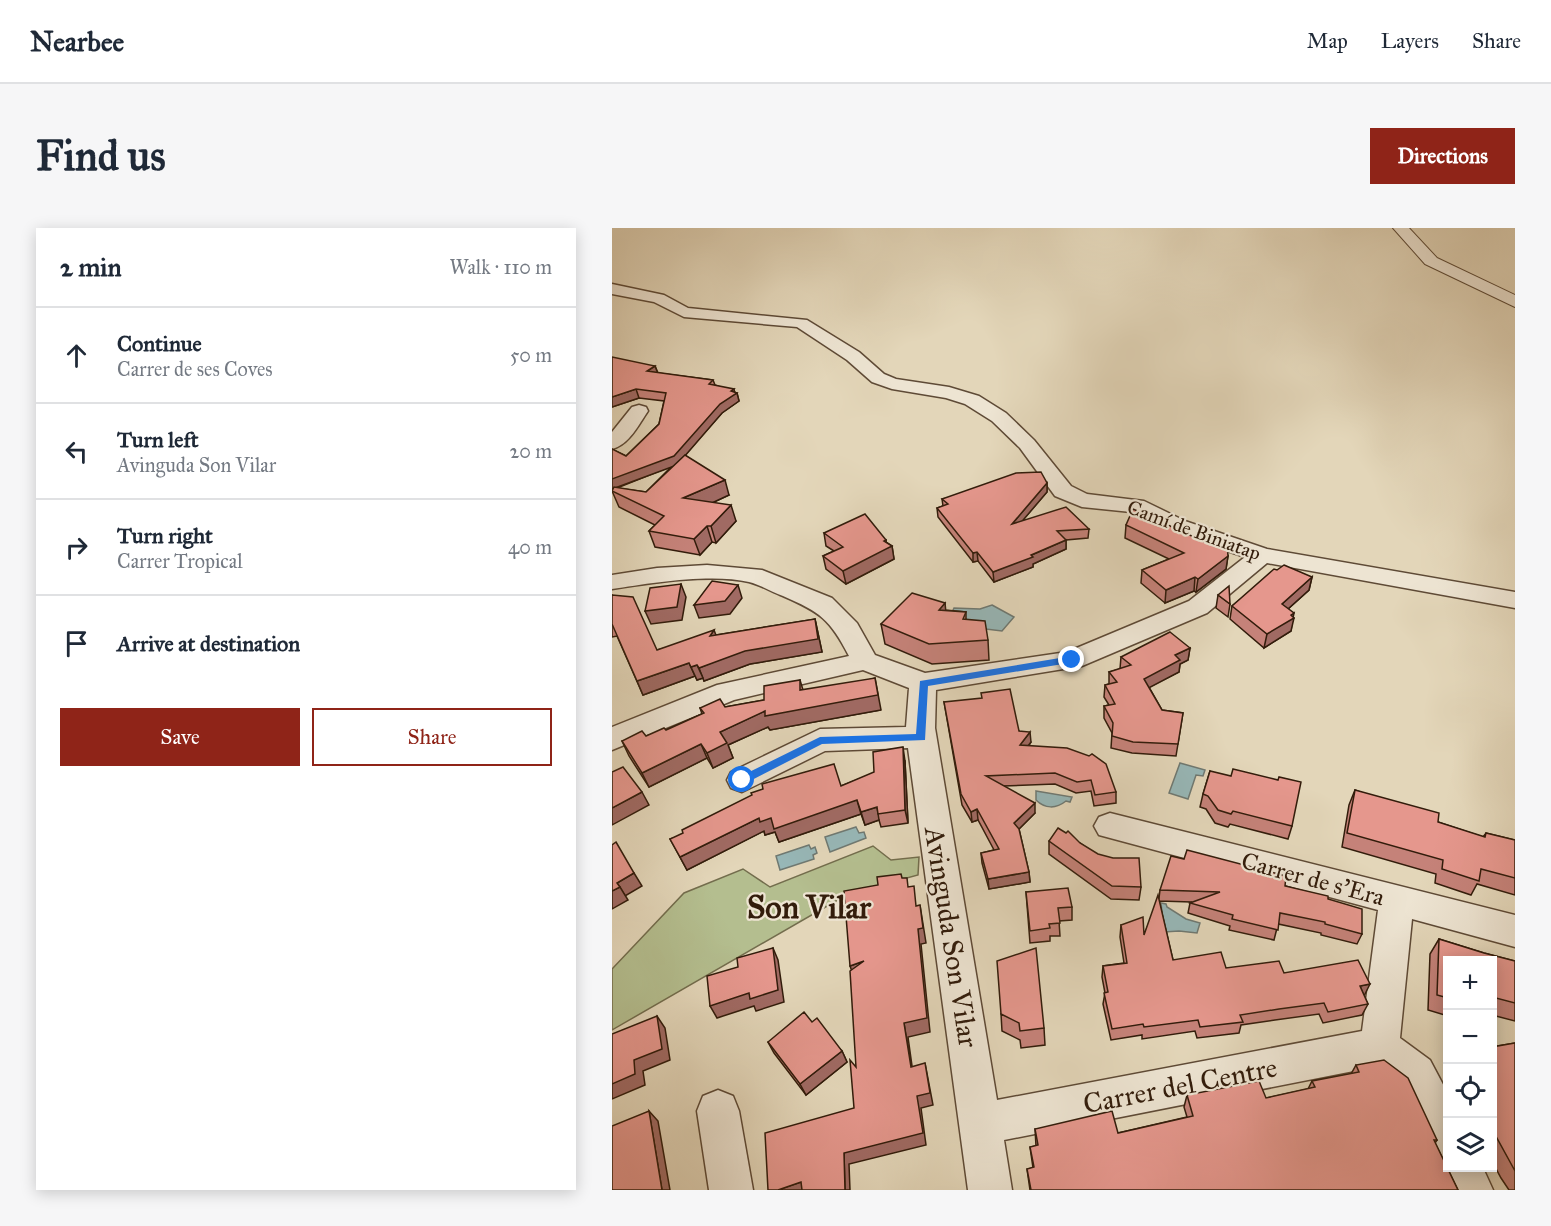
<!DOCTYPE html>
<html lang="en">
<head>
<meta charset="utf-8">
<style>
  :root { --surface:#fff; --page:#f6f6f7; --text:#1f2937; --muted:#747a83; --line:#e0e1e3; --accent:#8f2418 }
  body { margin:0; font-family:"IM FELL Great Primer",serif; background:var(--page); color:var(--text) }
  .controls { position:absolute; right:18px; bottom:18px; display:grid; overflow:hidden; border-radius:0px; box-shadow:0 3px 15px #0003 }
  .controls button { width:54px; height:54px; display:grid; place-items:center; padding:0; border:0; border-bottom:2px solid var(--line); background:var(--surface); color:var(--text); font:30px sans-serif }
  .stop { position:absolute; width:18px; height:18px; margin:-14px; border:4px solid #1a73e8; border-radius:50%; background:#fff }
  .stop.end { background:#1a73e8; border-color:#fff; box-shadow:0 2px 6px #0008 }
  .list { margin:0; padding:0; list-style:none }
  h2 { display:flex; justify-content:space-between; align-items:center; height:78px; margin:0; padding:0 24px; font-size:26px }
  h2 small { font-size:20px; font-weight:400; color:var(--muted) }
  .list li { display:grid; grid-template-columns:39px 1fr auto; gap:18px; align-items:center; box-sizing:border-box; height:96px; padding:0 24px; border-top:2px solid var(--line) }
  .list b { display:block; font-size:22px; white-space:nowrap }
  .list p { margin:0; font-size:20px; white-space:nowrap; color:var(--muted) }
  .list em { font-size:20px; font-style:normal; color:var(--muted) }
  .actions { display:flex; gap:12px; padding:18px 24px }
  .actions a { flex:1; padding:14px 0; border:2px solid var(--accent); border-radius:0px; text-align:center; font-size:21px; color:var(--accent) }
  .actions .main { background:var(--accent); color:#fff }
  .icon { flex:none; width:33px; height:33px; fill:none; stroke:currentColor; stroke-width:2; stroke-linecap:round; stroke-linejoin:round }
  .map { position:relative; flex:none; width:903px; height:962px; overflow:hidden; border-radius:0px }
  header { display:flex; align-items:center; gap:36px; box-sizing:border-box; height:84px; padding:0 30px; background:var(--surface); border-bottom:2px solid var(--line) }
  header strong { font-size:28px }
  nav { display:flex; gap:33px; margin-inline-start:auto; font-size:21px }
  .intro { display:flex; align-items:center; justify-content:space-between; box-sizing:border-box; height:144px; padding:0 36px }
  h1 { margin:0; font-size:42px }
  .button { padding:15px 27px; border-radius:0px; background:var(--accent); color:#fff; font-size:21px; font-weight:700 }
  main { display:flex; gap:36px; padding:0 36px }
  aside { flex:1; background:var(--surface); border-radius:0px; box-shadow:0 3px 15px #0003 }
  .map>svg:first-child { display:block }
</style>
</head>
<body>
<header>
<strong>Nearbee</strong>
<nav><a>Map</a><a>Layers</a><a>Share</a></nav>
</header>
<div class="intro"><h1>Find us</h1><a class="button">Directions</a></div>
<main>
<aside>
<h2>2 min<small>Walk · 110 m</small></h2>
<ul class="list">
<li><svg class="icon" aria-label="ahead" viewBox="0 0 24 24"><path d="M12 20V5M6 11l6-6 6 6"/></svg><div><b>Continue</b><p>Carrer de ses Coves</p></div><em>50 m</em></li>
<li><svg class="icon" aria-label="left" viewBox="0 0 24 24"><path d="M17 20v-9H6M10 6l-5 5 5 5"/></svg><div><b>Turn left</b><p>Avinguda Son Vilar</p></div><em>20 m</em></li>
<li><svg class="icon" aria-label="right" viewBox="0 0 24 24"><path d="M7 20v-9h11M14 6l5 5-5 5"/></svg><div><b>Turn right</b><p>Carrer Tropical</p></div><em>40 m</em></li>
<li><svg class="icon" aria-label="arrive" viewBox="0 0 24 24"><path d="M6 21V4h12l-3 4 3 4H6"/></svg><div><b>Arrive at destination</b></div></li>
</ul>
<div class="actions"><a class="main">Save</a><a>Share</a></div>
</aside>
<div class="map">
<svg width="903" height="962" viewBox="0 0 903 962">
  <rect width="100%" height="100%" fill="#e3d6b9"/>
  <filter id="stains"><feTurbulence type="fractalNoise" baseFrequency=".00333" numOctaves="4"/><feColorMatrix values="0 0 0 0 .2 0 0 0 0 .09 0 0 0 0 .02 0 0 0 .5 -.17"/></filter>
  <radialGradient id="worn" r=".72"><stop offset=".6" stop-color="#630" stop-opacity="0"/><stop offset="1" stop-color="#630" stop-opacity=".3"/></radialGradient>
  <polygon fill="#b4be8f" stroke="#736d4d" stroke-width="1.5" points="261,618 279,632 307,629 306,647 236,666 0,802 0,741 72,665 131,641 158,659"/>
  <g fill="#97b7b7" stroke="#6f7972" stroke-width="1.5">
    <polygon points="380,377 402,389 390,403 349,398 338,389 342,380 368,381"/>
    <polygon points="568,535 593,542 591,548 584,547 576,571 557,565"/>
    <path d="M424 563 460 569 458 574 454 573C444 581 433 581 424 572Z"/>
    <polygon points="244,599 247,605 252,604 254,610 218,624 213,609"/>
    <polygon points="197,617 199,621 203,619 205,625 201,627 202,631 168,642 164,628"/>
    <polygon points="549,675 554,676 555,679 574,691 588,695 585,705 567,703 552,704"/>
  </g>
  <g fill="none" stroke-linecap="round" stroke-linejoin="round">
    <defs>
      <g id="minor">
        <path d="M0 56 52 67 76 80 195 92 247 124 272 146 284 151 337 159 367 168 394 185 422 212 459 258 475 266 532 273 573 293 655 321 903 364V380L655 335 595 385 470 438 324 462 323 500 385 872 750 803 766 682 487 607 482 598 487 589 498 585 903 687V719L800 691 788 810 818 832 836 866V940H871L881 962H837L827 940 831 931 821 927 790 860 762 839 392 912 400 962H356L296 520 213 523 130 564 119 560 115 552 119 544 208 501 294 499 297 460 251 442 122 472 0 522V499L105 457 237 428C218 391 208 384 171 368 160 364 149 357 137 354 100 345 38 355 0 361V347L45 340 95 337 150 342 220 370 245 395 263 427 313 445 455 424 577 373 633 329 557 303 519 284 470 279 443 268 408 220 380 193 353 176 334 170 280 161 260 154 235 132 185 99 72 89 42 74 0 66Z"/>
        <path d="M27 177 34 179 36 183C27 196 17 217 0 221V204L20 179Z"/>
        <polygon points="106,862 121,868 127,883 141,962 97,962 85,883 91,868"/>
      </g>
      <polygon id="tertiary" points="781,0 797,0 825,30 903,67 903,79 813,36"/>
    </defs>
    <use href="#minor" stroke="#5e4a36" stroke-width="3"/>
    <use href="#tertiary" stroke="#5e4a36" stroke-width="2"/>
    <use href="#minor" fill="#ede4d2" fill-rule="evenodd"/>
    <use href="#tertiary" fill="#ede4d2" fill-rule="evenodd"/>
  </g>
  <g fill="#c58279" stroke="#321c0b" stroke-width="1.5" fill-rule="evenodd">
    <path d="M43 138 46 145 101 152 103 157 125 165 127 173 110 185 73 227 117 267 102 274 124 293 104 315 100 314 88 327 43 319 37 303 43 297 7 279 0 263 1 261H0V221L14 228 47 196 52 173 27 170 0 179ZM60 238 34 264 5 260Z"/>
    <polygon points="435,255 435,264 411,292 477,301 476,310 454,312 454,321 421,336 421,339 382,354 366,333 361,334 326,289 325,280 331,278 330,271"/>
    <polygon points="514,297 616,328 614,341 584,364 582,363 553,375 529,355 530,342 557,331 513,310"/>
    <polygon points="212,305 274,312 274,314 280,318 282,331 234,356 214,341 211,328 222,323 214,318"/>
    <polygon points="665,342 700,349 697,362 676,381 681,389 679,403 652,420 618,391 620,378"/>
    <polygon points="0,367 45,422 104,407 203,391 210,424 138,436 92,453 91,450 85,452 83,448 31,467 5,408 0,409"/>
    <polygon points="606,367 618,376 616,389 604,380"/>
    <polygon points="333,375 333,382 354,384 354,391 376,412 377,432 320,436 273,416 269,396"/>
    <polygon points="578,420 576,432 568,436 567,444 537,459 550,482 571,485 564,528 520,525 499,520 500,505 492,490 492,478 497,477 492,469 493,457 497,456 497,444 508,441 509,429"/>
    <polygon points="188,452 191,462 269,482 158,502 156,499 116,517 121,530 101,540 95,530 37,559 17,528 10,513 34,508 54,502 90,486 88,480 113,479 152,472"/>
    <polygon points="332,474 407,503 419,514 417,517 504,564 504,575 482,578 479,563 464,565 443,556 392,558 423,585 407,601 417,644 418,654 377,661 370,635 369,625 382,622 366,592 360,594 350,577"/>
    <polygon points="293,533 296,595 269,599 267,592 253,597 249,586 167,614 163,604 153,607 152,603 75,642 58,611 229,558"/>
    <polygon points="598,543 680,598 676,611 618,596 616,599 603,595 594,581 588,579 591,566"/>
    <polygon points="743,562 826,594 871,609 874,605 903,612 903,667 865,656 859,667 823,655 824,646 730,619 737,577"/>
    <polygon points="437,613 468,615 529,659 527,672 499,671 437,626"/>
    <polygon points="673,658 716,671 750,706 745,716 709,707 709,705 666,696 662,712 617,702 618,698 576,685 578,675 580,674 547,673 561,732 614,740 672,745 752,768 756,776 750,787 711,795 707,786 663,792 629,797 627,805 585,810 583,803 530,811 530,807 499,812 491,776 493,765 490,749 491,738 512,735 508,709 509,697 532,707 547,670 548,662"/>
    <polygon points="414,664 460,679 460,692 447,693 448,708 438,708 438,713 418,715"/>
    <polygon points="827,711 872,725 903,733 903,793 880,787 880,732 836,732 836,788 816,782 818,726"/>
    <polygon points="389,786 432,800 433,817 409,820 408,812 390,803"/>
    <polygon points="200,794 230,823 235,834 194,867 162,825 156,814"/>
    <polygon points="903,815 903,962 897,962 889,950 880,933 880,819"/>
    <polygon points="836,834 836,845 832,838"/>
    <polygon points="744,837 825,912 823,915 846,962 418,962 415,941 421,940 418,919 424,918 423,901 506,905 575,889 572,879 575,867 654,870 696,861 700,853 739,846"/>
  </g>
  <g fill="#a06a63" stroke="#321c0b" stroke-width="1.5">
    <polygon points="43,138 46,146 35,143"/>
    <polygon points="24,161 27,170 0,179 0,169"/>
    <polygon points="122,161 123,166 125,165 127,173 110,185 65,237 0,261 0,251"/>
    <polygon points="113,252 117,267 76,286 71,270"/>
    <polygon points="435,255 435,264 400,305 400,296"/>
    <polygon points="119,277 124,293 104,315 99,298"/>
    <polygon points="95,298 100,314 88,327 82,311"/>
    <polygon points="274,312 275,320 280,318 282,331 234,356 231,343"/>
    <polygon points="454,312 454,321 421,336 421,339 382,354 381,344"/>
    <polygon points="365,324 366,333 361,334 361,325"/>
    <polygon points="616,328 614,341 584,364 586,351"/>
    <polygon points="583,349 582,363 553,375 554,362"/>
    <polygon points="700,349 697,362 667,389 670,376"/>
    <polygon points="69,356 74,369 70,392 39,396 33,383"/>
    <polygon points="126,357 130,370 118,386 87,390 82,377"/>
    <polygon points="333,375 335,395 327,382"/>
    <polygon points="682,385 681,390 682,390 679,403 652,420 655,406"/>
    <polygon points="203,391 210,424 138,436 92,453 87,440"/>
    <polygon points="102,402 107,415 98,408"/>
    <polygon points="578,420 576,432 568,436 567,444 531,463 532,451 563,427"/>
    <polygon points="77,435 83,448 31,467 25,453"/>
    <polygon points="85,437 91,450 85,452 79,439"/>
    <polygon points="263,450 269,482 158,502 156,499 116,517 121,530 101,540 95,525 108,504 153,483"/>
    <polygon points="418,504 419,514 409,527 408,517"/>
    <polygon points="89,516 95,530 37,559 30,545"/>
    <polygon points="291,519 293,533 296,595 293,582"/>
    <polygon points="30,564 37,577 0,597 0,580"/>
    <polygon points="245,572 249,586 167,614 163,604 153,607 152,603 75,642 68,629 147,590 159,590"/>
    <polygon points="423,575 423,585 403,605 402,595"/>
    <polygon points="265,579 267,592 253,597 249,584"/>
    <polygon points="365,581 366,592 360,594 359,584"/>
    <polygon points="417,644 418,654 377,661 376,651"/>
    <polygon points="22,645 30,658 13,668 5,655"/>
    <polygon points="8,659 16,672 0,681 0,663"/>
    <polygon points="308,677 314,715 309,716 318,804 296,809 302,852 299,839 292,795 306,701"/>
    <polygon points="161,720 166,732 172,774 144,783 142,778 105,790 98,778"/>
    <polygon points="252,733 243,752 238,738"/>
    <polygon points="758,756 752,768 748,758"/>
    <polygon points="45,788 53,800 58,832 31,843 33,857 0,871 0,856 22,832"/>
    <polygon points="230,823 235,834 194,867 188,856"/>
    <polygon points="313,835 321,877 309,880 314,917 237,936 238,962 233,962 232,925 305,868"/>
    <polygon points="37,883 46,893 58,962 50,962"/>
    <polygon points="189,954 194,962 166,962"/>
  </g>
  <g fill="#e5978d" stroke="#321c0b" stroke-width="1.5">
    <polygon points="0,129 43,138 35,143 101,152 97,156 122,161 119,163 125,165 108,176 62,228 0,251 0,221 14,228 47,196 54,165 24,161 0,169"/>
    <polygon points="73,227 113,252 71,270 119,277 99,298 95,298 82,311 37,303 52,288 0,263 2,259 34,264"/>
    <polygon points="429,244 435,255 400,296 454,279 477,301 445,303 454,312 419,327 421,329 381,344 365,324 361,325 325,280 336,276 330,271 404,245"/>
    <polygon points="521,281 595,315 615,316 616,328 586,351 583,349 554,362 530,342 572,325 514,297"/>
    <polygon points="253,286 274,312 272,313 280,318 231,343 211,328 231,319 212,305"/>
    <polygon points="672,337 700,349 670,376 682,385 679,387 682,390 655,406 620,378 662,341 665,342"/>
    <polygon points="100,353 126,357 113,373 82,377"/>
    <polygon points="69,356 65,379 33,383 38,360"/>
    <polygon points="617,358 618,376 606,367"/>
    <polygon points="300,365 333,375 327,382 354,384 351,391 373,393 376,412 317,416 269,396"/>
    <polygon points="0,367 21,369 45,422 102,402 98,408 203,391 206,411 133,423 87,440 85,437 79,439 77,435 25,453 0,396"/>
    <polygon points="558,404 578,420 563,427 568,432 532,451 550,482 571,485 566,516 521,514 500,508 501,495 492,478 503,476 493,457 505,454 497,444 519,437 509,429"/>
    <polygon points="263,450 266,467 153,488 153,483 108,504 115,515 95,525 89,516 30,545 10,513 30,503 34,508 52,500 54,502 92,485 88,480 108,471 113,479 152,472 152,458 188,452 188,462"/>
    <polygon points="398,461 407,503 418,504 408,517 455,520 477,528 480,526 494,536 504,564 483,567 479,552 465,554 443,545 374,548 423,575 402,595 407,601 417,644 376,651 369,625 387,621 365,581 359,584 349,566 332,474 370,470 369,465"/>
    <polygon points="291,519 293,582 266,586 265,579 249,584 245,572 162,601 159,590 148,594 147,590 68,629 58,611 71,605 70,602 140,567 139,565 151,561 150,556 222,536 229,558 262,544 261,524"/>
    <polygon points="11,539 30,564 0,580 0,544"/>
    <polygon points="621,541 666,552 667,549 689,554 680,598 621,583 619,586 606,582 596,568 591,566 598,543 619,548"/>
    <polygon points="743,562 827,585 826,594 873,609 874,605 903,612 903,650 869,641 867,653 830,641 831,632 735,605"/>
    <polygon points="446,600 454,605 456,603 468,615 486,626 501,630 527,630 529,659 500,658 437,613"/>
    <polygon points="4,614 22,645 5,655 8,659 0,663 0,617"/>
    <polygon points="575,622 674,648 673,658 716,668 716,671 750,681 750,706 713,696 713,694 668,685 666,702 620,691 621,687 578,675 608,664 548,662 559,628 572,631"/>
    <polygon points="289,646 290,650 295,650 296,659 302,658 304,678 308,677 311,700 306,701 315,790 292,795 299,839 313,835 318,865 305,868 311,905 232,925 233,962 190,962 189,954 166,962 156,962 153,905 242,880 238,832 244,839 238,743 252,733 238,738 232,663 266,657 265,649"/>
    <polygon points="456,660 460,679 446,680 448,695 437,696 438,700 418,703 414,664"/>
    <polygon points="546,667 561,732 609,724 614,740 667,733 672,745 746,732 758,756 748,758 756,776 716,784 712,775 667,781 628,787 631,794 588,799 586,792 532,799 531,796 500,801 492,765 496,764 491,738 515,735 509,697 531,689 532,707"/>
    <polygon points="827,711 872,725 903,733 903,775 880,769 880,732 836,732 836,770 825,767"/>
    <polygon points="161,720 166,762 138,771 137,765 98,778 95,748 126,739 125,730"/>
    <polygon points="424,720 432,800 408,803 407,795 389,786 385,733"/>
    <polygon points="192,784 200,794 205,790 230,823 188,856 156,814"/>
    <polygon points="45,788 50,821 22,832 23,846 0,856 0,806"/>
    <polygon points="903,815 903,943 880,901 880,819"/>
    <polygon points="772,832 796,850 825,912 822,912 846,962 419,962 415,941 422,939 418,919 426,917 423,901 500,883 506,905 581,888 575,867 647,853 654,870 703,859 700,853 747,844 744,837"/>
    <polygon points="37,883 50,962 0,962 0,898"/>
  </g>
  <polygon fill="#1a73e8" points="460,428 465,432 463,434 316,458 313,512 210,516 134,555 127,555 125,552 127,549 208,509 304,506 308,453"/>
  <g text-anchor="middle" stroke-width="4.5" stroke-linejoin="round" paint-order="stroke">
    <g font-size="20" fill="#321c0b" stroke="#ede4d2">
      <text transform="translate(582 302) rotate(20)" y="7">Camí de Biniatap</text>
    </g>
    <g font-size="24" fill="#321c0b" stroke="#ede4d2">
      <text transform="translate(701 651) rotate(15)" y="8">Carrer de s'Era</text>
    </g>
    <g font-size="28" fill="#321c0b" stroke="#ede4d2">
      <text transform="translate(340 709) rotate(81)" y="10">Avinguda Son Vilar</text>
      <text transform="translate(568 857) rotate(-11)" y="10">Carrer del Centre</text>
    </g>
    <g font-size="32" font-weight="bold" fill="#321c0b" stroke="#ede4d2">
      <text x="197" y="690">Son Vilar</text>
    </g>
  </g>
  <rect width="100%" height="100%" filter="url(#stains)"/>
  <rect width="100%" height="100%" fill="url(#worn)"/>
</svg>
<div class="controls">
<button>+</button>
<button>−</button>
<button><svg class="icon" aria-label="locate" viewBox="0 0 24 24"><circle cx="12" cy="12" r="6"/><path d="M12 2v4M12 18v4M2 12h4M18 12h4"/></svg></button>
<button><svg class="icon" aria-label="layers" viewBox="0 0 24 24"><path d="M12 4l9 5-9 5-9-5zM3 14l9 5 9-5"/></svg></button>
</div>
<div class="stop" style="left:130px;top:552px"></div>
<div class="stop end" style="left:460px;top:432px"></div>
</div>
</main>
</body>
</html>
